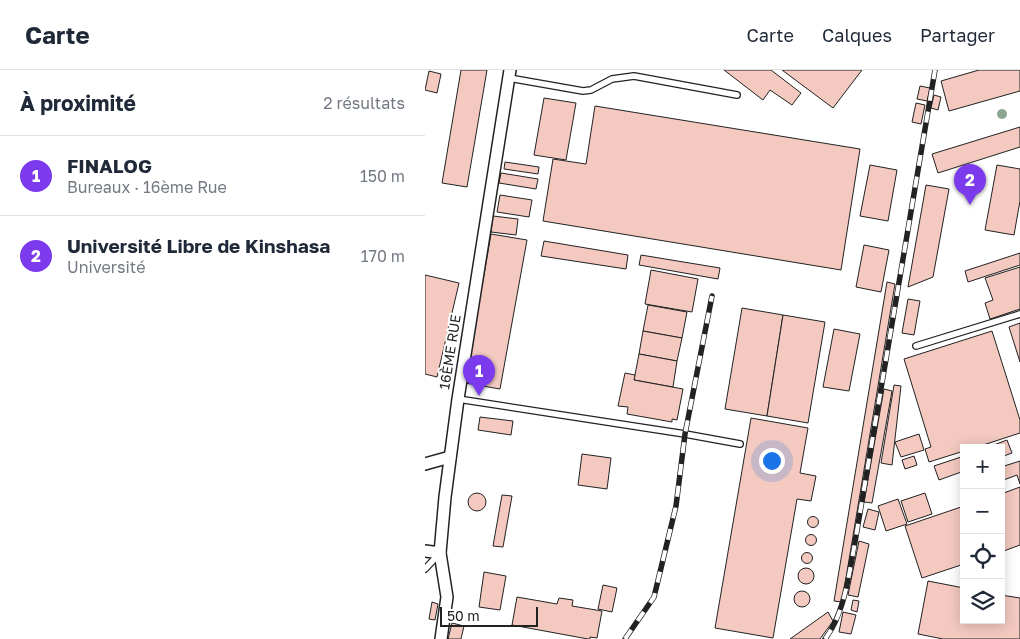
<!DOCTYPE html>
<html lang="fr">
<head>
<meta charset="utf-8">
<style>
  :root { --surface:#fff; --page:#f6f6f7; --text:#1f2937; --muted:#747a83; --line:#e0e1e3; --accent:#7c3aed }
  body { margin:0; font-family:"Golos Text",sans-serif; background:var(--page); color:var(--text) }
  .controls { position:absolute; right:15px; bottom:15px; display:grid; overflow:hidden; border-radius:0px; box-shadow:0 2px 12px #0003 }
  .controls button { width:45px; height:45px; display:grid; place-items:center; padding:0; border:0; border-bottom:1px solid var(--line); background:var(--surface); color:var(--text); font:25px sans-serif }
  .scale { position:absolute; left:15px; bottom:12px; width:98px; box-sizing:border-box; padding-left:5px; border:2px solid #222; border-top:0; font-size:14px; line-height:18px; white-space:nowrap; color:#222; -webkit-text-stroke:4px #fff; paint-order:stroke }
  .you { position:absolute; left:346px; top:390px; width:18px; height:18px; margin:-12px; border:4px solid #fff; border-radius:50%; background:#1a73e8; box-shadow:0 0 0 8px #1a73e833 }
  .badge { display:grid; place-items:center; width:32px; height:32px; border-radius:50%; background:var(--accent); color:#fff; font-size:16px; font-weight:700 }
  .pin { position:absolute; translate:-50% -41px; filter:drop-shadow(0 1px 2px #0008) }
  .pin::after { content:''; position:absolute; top:26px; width:18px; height:15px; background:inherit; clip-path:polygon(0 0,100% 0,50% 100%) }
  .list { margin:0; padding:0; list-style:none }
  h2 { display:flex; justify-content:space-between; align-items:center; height:65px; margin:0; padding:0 20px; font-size:21px }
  h2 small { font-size:16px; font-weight:400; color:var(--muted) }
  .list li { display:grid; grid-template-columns:32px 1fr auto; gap:15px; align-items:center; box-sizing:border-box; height:80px; padding:0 20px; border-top:1px solid var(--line) }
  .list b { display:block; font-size:19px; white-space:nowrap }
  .list p { margin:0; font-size:16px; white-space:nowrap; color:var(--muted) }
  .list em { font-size:16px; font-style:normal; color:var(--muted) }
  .icon { flex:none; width:28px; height:28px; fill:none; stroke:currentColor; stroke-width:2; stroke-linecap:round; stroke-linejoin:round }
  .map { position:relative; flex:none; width:595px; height:569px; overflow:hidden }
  header { display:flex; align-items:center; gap:30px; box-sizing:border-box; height:70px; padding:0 25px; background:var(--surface); border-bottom:1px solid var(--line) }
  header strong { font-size:24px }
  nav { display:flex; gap:28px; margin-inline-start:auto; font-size:18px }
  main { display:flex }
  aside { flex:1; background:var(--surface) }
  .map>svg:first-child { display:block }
</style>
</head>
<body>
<header>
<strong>Carte</strong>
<nav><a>Carte</a><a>Calques</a><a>Partager</a></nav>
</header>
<main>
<aside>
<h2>À proximité<small>2 résultats</small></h2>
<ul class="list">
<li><span class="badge">1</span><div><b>FINALOG</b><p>Bureaux · 16ème Rue</p></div><em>150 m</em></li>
<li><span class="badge">2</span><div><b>Université Libre de Kinshasa</b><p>Université</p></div><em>170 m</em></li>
</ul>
</aside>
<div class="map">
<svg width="595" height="569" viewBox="0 0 595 569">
  <rect width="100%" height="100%" fill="#fff"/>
  <g fill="#f3c9c0" stroke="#222">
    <polygon points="36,0 62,0 42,117 17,113"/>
    <polygon points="299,0 346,0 376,23 367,35 345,20 338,30"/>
    <polygon points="357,0 437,0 408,38"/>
    <polygon points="554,0 595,0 595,21 524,41 516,11"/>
    <polygon points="4,1 16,4 12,23 0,20"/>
    <polygon points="495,16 505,18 502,31 492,29"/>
    <polygon points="509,25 516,27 513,40 506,38"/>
    <polygon points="119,28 151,33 141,90 109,85"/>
    <polygon points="491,33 500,35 496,54 487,52"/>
    <polygon points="170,36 435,79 416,200 118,151 128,89 161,94"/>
    <polygon points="595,57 595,77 513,103 507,84"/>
    <polygon points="80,92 114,97 113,104 79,99"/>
    <polygon points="445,95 472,100 463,151 435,146"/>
    <polygon points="572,95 595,99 595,131 589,165 560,160"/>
    <polygon points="76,103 113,109 111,119 74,113"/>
    <polygon points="501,115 524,119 508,207 483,217"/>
    <polygon points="75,125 107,130 104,147 72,142"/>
    <polygon points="68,146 93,149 91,165 66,162"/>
    <polygon points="66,164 102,170 75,319 40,313"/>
    <polygon points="119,171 203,185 201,199 116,186"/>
    <polygon points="439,175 464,180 456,222 431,217"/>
    <polygon points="595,183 595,195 543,212 540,201"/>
    <polygon points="216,185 295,198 293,209 214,195"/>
    <polygon points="595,197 595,239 565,249 560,233 568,230 560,208"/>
    <polygon points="226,200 273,209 267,242 220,234"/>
    <polygon points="0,205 34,213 12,307 0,304"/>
    <polygon points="462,212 470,214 417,532 409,531"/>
    <polygon points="483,229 495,231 489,265 477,263"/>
    <polygon points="223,235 262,242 257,268 218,261"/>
    <polygon points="317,238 358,245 342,346 300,339"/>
    <polygon points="358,245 400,252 383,353 342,346"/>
    <polygon points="595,253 595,292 584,257"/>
    <polygon points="409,259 435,264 424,321 398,317"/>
    <polygon points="218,261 257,268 252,291 214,284"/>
    <polygon points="567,261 595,350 595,363 549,378 539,378 539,381 504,392 500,379 506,377 479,289"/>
    <polygon points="214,284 252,291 248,317 209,310"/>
    <polygon points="200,303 210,305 209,310 258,319 252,350 247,349 247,352 202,344 203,337 193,336"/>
    <polygon points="469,315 476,316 467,395 456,393"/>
    <polygon points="459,319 467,321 447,433 439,432"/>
    <polygon points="55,347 88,351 86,365 53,360"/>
    <polygon points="326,348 383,358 375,403 391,406 386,431 372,429 348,568 290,558"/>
    <polygon points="494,364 499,380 476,387 470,372"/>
    <polygon points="582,370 587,383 576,387 576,378 561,378"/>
    <polygon points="157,384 186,388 182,419 153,415"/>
    <polygon points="489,386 492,395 480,399 477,390"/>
    <polygon points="539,386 539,401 514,410 509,396"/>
    <polygon points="595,391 595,414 592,405 576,411 576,397"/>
    <polygon points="595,417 595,475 576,482 576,424"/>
    <circle cx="52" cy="432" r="9"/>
    <polygon points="500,423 507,444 483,452 476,431"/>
    <polygon points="77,425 87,426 78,477 68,476"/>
    <polygon points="473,429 482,454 461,461 453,436"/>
    <polygon points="539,436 539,494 497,508 480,456"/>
    <polygon points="443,439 454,442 450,460 438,457"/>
    <circle cx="388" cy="452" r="5.5"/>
    <circle cx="386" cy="470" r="5.5"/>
    <polygon points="434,471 444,474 433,527 423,525"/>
    <circle cx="382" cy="488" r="5.5"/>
    <circle cx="381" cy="506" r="8"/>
    <polygon points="59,502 81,506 75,540 54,537"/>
    <polygon points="503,511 539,518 539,550 576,550 576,525 595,528 595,569 518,569 493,564"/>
    <polygon points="178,515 192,518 187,542 173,539"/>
    <circle cx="377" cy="529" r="8"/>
    <polygon points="92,527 132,534 134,528 148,530 147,536 177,541 172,568 165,567 165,569 163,569 87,555"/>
    <polygon points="428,530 434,531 432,542 426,540"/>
    <polygon points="7,532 13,534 10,550 4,549"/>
    <polygon points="403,542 408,551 395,569 365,569"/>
    <polygon points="418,542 431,545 426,564 414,562"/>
    <polygon points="27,553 39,556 36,569 23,569"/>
  </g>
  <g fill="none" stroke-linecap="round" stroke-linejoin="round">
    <defs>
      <g id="lane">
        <polyline points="84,8 158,21 166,20 187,9 209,6 312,25"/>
        <polyline points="491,276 595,244"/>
        <polyline points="33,329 260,364 315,374"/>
        <polyline points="0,499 15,483"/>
      </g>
      <g id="street">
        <polyline points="0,394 25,387"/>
        <polyline points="0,481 15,483"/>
        <polyline points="16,569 22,527 15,483 20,427 33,329 85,0"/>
      </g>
    </defs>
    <use href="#lane" stroke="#222" stroke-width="8"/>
    <use href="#street" stroke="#222" stroke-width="14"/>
    <use href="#lane" stroke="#fff" stroke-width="5.5"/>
    <use href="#street" stroke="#fff" stroke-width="11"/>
    <defs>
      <g id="rail">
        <polyline points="200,569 229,527 251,436 260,364 287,226"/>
        <path d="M400 569C419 544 423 509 429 478L510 0"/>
      </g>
    </defs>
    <use href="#rail" stroke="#222" stroke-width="5.5"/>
    <use href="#rail" stroke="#fff" stroke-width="4" stroke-dasharray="11" stroke-linecap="butt"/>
  </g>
  <g fill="#8da692">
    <circle cx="577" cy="44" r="5"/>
    <circle cx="552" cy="108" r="5"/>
  </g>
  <g text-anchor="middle" stroke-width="4" stroke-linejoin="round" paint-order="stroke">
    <g font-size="14" fill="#222" stroke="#fff">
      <text transform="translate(25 282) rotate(-81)" y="5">16ÈME RUE</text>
    </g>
  </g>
</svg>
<div class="controls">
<button>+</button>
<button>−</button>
<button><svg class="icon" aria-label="locate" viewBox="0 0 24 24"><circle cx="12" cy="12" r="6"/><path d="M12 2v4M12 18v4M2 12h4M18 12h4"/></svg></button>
<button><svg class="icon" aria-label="layers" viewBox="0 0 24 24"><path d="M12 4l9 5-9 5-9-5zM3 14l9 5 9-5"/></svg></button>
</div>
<div class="scale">50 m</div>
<div class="you"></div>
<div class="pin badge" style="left:54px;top:326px">1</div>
<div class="pin badge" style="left:545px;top:135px">2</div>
</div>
</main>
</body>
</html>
